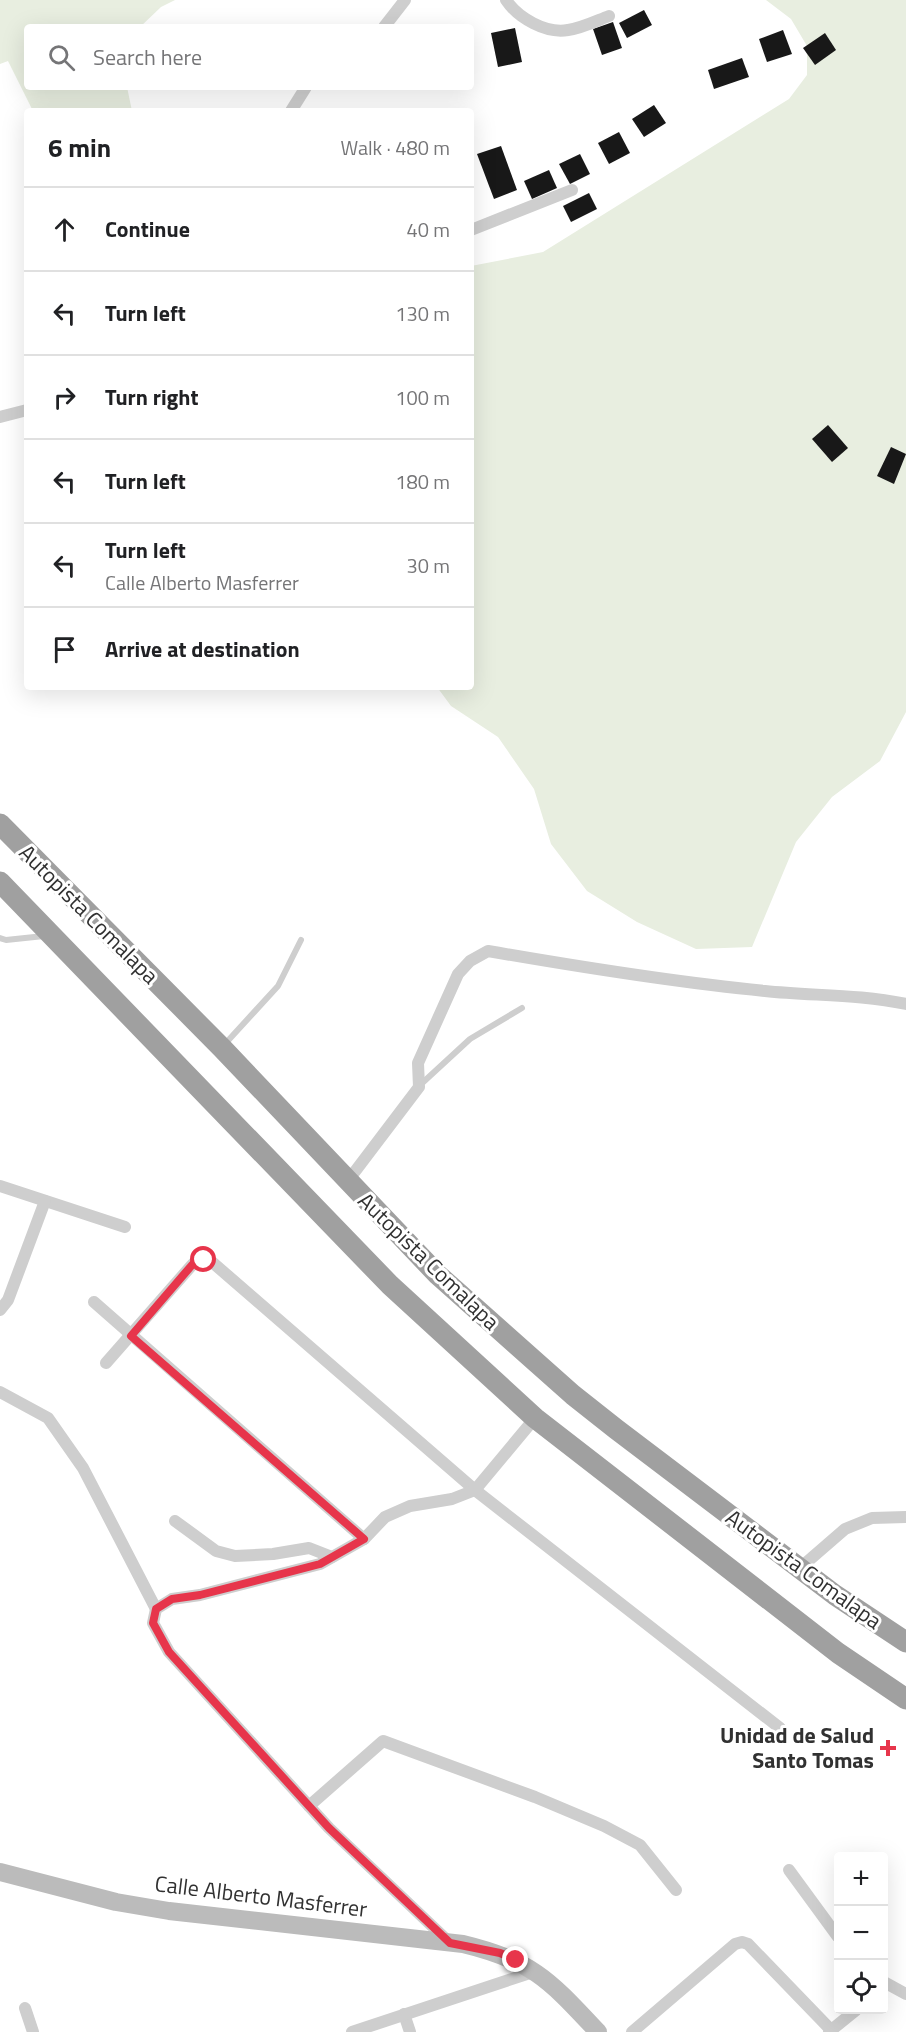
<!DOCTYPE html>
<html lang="en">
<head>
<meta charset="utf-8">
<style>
  :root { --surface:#fff; --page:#f6f6f6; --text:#202124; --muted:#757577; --line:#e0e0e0 }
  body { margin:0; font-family:"Titillium Web",sans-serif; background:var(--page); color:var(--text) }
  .controls { position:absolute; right:18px; bottom:18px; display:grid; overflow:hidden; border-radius:6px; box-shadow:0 6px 24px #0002 }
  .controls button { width:54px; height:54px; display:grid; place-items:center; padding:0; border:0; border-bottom:2px solid var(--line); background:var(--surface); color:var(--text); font:30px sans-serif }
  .stop { position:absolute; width:18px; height:18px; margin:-14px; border:4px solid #e7354b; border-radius:50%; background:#fff }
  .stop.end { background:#e7354b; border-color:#fff; box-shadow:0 2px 6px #0008 }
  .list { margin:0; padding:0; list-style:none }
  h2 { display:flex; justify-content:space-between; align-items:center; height:78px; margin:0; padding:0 24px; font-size:26px }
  h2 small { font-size:20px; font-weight:400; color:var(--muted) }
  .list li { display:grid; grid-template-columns:39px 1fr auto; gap:18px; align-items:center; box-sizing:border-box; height:84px; padding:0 24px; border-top:2px solid var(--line) }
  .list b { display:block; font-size:22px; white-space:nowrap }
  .list p { margin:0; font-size:20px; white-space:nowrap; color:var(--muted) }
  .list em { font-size:20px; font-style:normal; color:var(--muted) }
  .icon { flex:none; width:33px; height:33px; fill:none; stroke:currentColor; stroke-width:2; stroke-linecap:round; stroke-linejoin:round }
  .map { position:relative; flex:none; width:906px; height:2032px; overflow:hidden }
  .search { position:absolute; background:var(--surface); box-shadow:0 6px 24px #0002; left:24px; top:24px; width:450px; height:66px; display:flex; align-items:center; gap:15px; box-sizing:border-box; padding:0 21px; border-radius:6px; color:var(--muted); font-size:22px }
  .panel { position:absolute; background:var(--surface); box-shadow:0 6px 24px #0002; left:24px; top:108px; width:450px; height:582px; border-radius:6px }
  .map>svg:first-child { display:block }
</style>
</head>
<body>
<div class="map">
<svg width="906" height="2032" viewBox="0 0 906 2032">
  <rect width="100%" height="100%" fill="#fff"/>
  <g fill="#e8eee0">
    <polygon points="0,0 175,0 161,7 140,27 27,27 27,87 127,87 132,111 33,111 8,61 0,64"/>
    <polygon points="766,0 906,0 906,712 880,761 832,797 796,842 752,947 696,949 637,922 587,891 551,844 534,789 498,737 451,706 437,687 471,687 471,266 543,252 789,99 807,75 807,46 791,19"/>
  </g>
  <g fill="#181818">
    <polygon points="644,10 652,25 627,38 619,23"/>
    <polygon points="613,22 622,48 602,55 593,29"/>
    <polygon points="515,28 522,62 498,67 491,33"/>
    <polygon points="783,30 792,54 767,62 759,39"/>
    <polygon points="825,33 836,50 815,65 803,48"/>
    <polygon points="742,58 749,77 714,89 708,70"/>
    <polygon points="654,105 666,123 644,137 632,119"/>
    <polygon points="619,132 630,153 609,164 598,143"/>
    <polygon points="501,146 517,190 494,199 477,154"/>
    <polygon points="580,154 590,174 570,184 559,164"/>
    <polygon points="549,170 557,188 532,199 524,181"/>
    <polygon points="589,193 597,209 571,222 563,206"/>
    <polygon points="828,425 848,448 832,462 812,439"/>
    <polygon points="891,447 906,454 894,484 877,476"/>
  </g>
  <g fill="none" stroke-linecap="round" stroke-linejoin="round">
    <g stroke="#cecece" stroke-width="6">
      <polyline points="0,938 6,940 44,936"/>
      <polyline points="224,1045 278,986 301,940"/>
      <polyline points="419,1086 470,1039 522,1008"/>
    </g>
    <g stroke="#cecece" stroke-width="12">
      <path d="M506 0C518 18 546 34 568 30 582 28 596 21 609 16"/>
      <polyline points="384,27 405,0"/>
      <polyline points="291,111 306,87"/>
      <polyline points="471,230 572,190"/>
      <polyline points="0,417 27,410"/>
      <path d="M347 1182 419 1087 418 1063 458 974 470 961 488 951C580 967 672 982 765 991 812 996 859 994 906 1004"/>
      <polyline points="0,1186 125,1227"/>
      <polyline points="94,1302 364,1539"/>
      <polyline points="0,1310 8,1300 45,1201"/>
      <polyline points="106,1363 192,1265 197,1260 212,1262 475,1490 780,1728"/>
      <polyline points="0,1392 48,1418 83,1468 156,1609"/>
      <polyline points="175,1521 216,1551 235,1556 273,1554 309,1548 332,1557"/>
      <polyline points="800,1568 845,1529 872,1518 906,1517"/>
      <polyline points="309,1806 383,1741 535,1797 604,1826 640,1845 676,1890"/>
      <polyline points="789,1870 838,1937"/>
      <polyline points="450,1943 329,1828 169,1652 153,1623 156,1609 172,1599 200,1595 320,1564 364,1539 385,1517 410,1506 452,1499 475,1490 535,1418"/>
      <polyline points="884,1982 906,1994"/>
      <polyline points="25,2008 33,2032"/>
      <polyline points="404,2014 410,2032"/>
      <polyline points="352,2032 536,1971"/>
      <polyline points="632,2032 735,1944 742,1942 748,1944 831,2030"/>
      <polyline points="829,2032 856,2010"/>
    </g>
    <path stroke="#bbb" stroke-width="18" d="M0 1872 116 1902 169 1911 463 1944C534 1961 550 1981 598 2032"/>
    <g stroke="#a0a0a0" stroke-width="21">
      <polyline points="0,824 222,1048 438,1275 573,1395 616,1429 835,1595 906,1642"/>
      <polyline points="0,882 390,1285 535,1418 838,1653 906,1699"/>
    </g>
  </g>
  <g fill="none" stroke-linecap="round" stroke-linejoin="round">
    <polyline stroke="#e7354b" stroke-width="8" points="204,1260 197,1260 192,1265 131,1336 364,1539 320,1564 200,1595 172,1599 156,1609 153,1623 169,1652 329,1828 450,1943 500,1953 516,1960"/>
  </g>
  <path fill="#e7354b" stroke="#fff" stroke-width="2" d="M885 1739h6v6h6v6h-6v6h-6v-6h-6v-6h6z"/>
  <g text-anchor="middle" stroke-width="6" stroke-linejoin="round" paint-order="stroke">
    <g font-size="22" fill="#313131" stroke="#fff">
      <text transform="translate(89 914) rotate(45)" y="8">Autopista Comalapa</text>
      <text transform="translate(429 1261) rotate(44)" y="8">Autopista Comalapa</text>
      <text transform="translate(804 1569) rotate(36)" y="8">Autopista Comalapa</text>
      <text transform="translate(261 1896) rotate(7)" y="8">Calle Alberto Masferrer</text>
    </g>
    <g font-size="22" font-weight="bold" fill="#313131" stroke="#fff" text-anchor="end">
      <text x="874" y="1743">Unidad de Salud<tspan x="874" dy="25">Santo Tomas</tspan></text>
    </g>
  </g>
</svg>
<div class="controls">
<button>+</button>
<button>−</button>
<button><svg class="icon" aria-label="locate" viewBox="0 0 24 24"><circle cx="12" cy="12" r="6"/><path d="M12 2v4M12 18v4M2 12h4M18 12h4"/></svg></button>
</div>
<div class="stop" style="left:204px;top:1260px"></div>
<div class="stop end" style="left:516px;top:1960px"></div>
<div class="search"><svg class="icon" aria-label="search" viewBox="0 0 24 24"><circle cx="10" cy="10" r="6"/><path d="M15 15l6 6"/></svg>Search here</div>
<section class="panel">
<h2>6 min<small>Walk · 480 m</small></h2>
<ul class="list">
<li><svg class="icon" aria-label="ahead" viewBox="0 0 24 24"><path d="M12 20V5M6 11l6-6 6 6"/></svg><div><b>Continue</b></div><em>40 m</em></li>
<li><svg class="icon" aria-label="left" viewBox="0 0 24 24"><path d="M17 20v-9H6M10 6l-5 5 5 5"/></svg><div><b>Turn left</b></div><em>130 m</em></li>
<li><svg class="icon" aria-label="right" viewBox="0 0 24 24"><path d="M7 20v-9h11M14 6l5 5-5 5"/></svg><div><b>Turn right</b></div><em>100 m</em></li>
<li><svg class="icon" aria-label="left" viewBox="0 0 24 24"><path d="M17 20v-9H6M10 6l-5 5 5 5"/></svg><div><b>Turn left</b></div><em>180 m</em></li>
<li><svg class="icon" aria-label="left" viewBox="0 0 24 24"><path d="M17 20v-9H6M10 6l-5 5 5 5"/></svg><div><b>Turn left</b><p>Calle Alberto Masferrer</p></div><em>30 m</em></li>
<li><svg class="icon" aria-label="arrive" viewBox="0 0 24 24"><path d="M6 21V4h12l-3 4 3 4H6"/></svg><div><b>Arrive at destination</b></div></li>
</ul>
</section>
</div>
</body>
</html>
